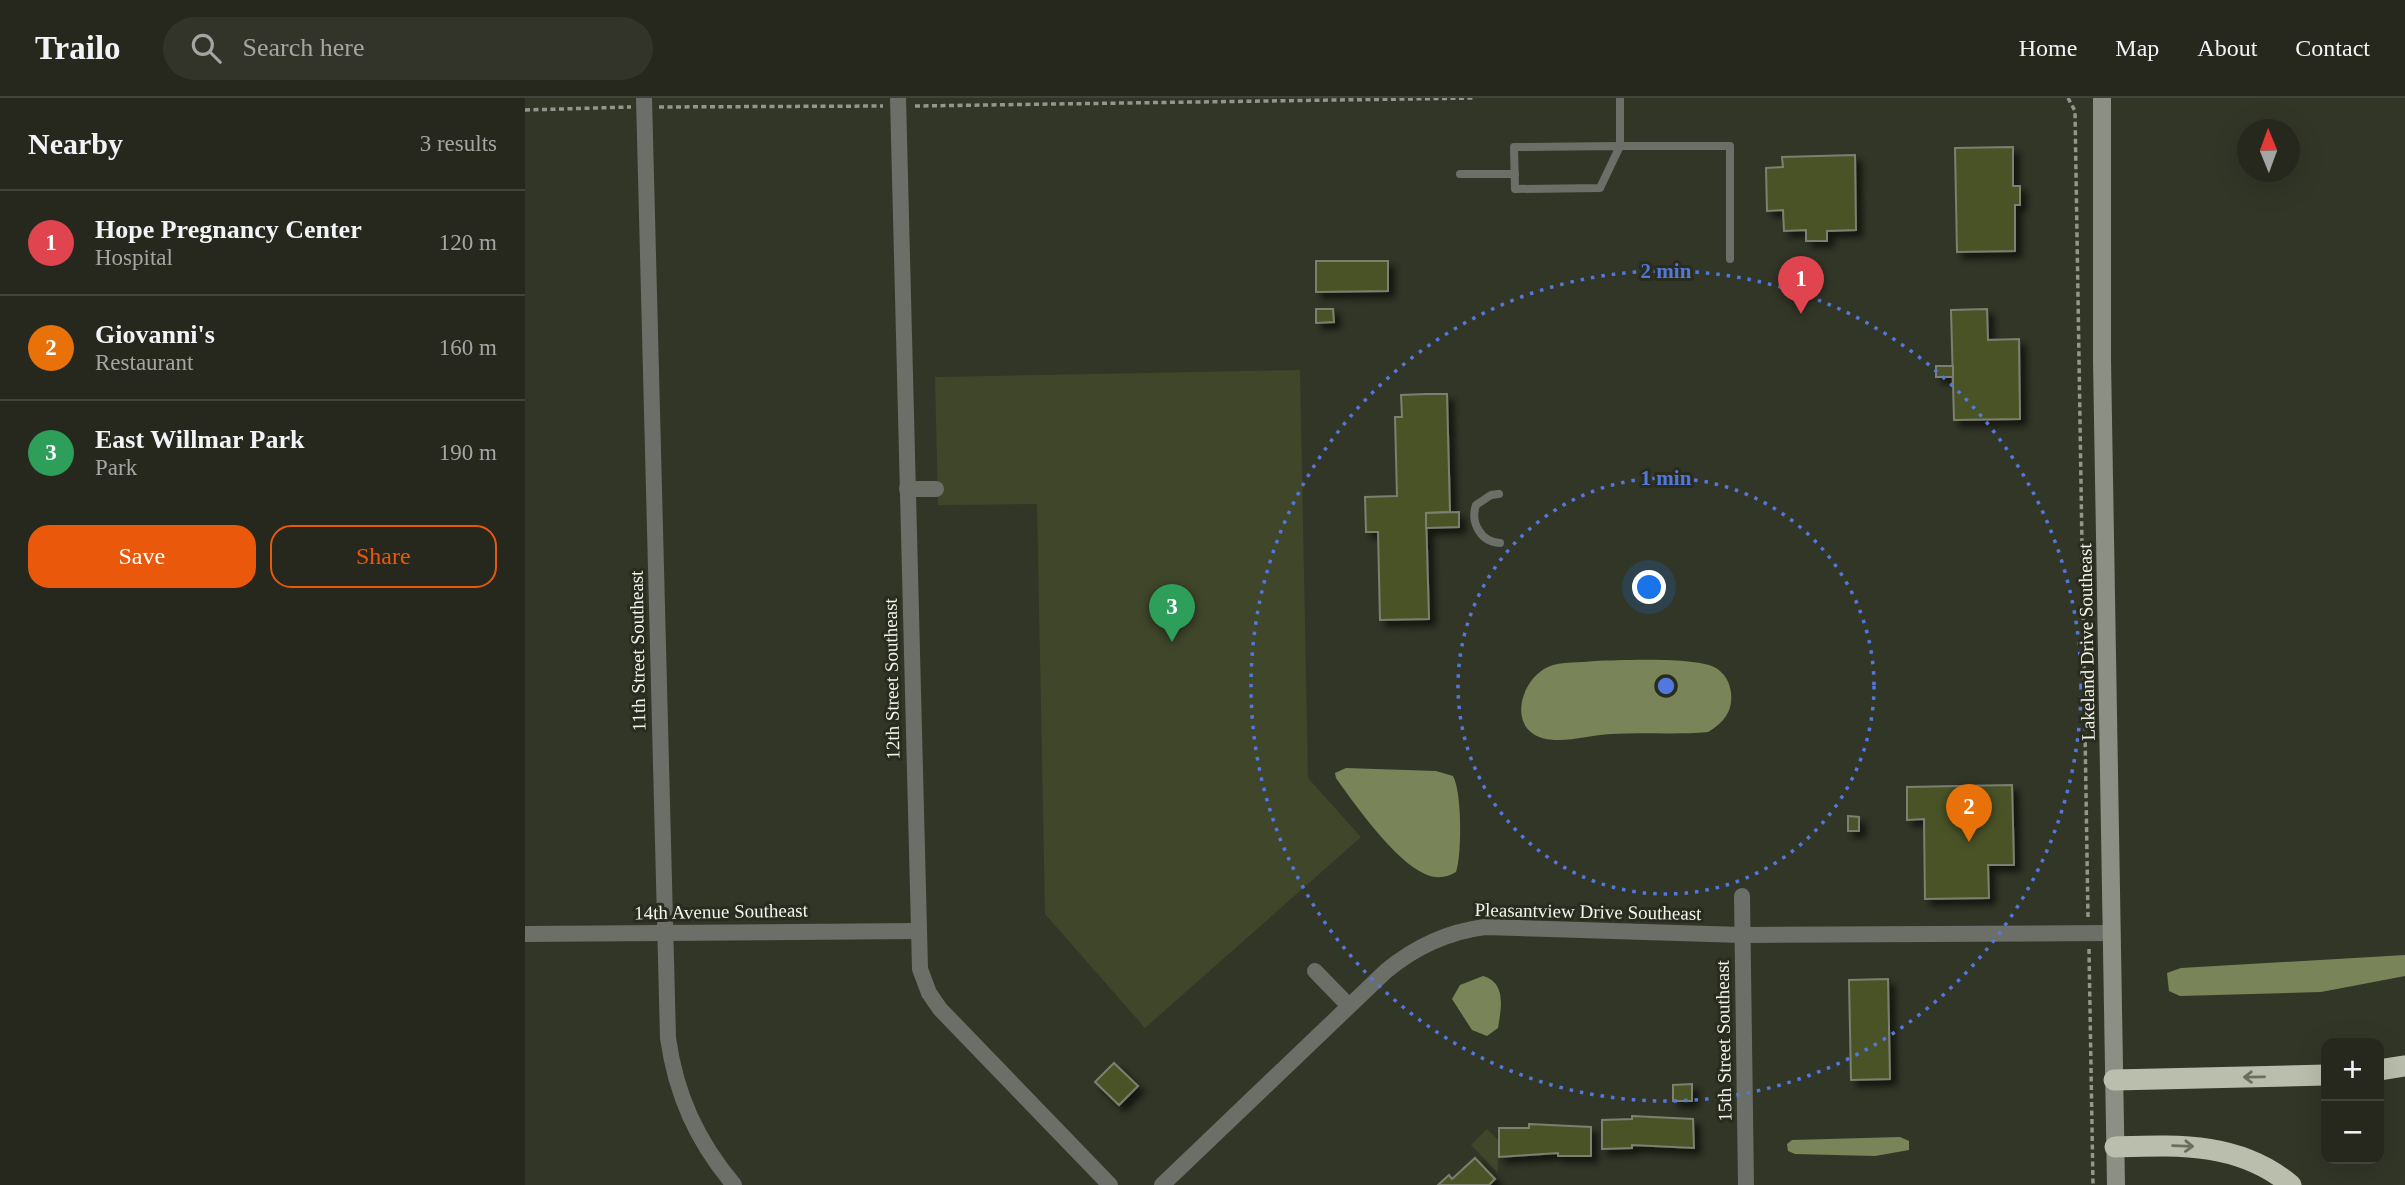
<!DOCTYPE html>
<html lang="en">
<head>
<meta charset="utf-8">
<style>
  :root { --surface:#26281d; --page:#32342a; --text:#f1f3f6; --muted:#a4a6a4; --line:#42443b; --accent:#ea580c }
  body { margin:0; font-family:"Times New Roman",serif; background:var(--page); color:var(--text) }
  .controls { position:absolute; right:21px; bottom:21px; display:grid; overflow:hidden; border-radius:14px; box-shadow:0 7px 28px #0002 }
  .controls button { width:63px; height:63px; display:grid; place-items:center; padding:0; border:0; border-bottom:2px solid var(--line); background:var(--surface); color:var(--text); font:35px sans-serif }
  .compass { position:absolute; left:1712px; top:21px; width:63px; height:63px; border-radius:50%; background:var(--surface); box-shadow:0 7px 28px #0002; rotate:359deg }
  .you { position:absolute; left:1125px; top:490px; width:24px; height:24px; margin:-18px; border:5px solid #fff; border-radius:50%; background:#1a73e8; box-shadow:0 0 0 10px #1a73e833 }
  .badge { display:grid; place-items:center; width:46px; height:46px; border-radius:50%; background:var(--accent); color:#fff; font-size:23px; font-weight:700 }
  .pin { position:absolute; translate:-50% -58px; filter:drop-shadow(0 2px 4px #0008) }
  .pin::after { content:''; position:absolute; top:37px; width:24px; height:21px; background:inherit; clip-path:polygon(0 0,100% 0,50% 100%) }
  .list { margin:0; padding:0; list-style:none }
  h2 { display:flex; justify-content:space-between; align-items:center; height:91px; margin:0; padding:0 28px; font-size:30px }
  h2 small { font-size:23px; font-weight:400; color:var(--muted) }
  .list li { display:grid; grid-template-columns:46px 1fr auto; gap:21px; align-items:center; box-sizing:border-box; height:105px; padding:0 28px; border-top:2px solid var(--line) }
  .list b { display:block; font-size:26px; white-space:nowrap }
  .list p { margin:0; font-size:23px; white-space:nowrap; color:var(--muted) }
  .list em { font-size:23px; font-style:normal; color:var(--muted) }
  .actions { display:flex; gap:14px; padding:21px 28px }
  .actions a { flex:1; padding:16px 0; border:2px solid var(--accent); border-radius:21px; text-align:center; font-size:24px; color:var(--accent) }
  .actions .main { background:var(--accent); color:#fff }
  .icon { flex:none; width:38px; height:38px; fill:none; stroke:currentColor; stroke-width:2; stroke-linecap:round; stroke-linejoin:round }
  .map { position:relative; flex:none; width:1880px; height:1087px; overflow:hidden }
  header { display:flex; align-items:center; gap:42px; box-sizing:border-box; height:98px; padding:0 35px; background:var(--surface); border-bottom:2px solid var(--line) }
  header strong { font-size:33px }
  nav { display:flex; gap:38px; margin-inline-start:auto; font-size:24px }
  .search { width:490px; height:63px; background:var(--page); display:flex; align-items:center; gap:18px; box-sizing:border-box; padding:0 24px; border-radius:38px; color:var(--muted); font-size:26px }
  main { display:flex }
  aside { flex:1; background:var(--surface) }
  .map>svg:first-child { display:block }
</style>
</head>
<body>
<header>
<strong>Trailo</strong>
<div class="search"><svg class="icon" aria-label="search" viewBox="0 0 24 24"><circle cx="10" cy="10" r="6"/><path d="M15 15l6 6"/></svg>Search here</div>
<nav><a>Home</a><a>Map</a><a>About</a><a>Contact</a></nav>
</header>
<main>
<aside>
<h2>Nearby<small>3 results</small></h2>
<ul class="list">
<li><span class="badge" style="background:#e0444e">1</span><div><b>Hope Pregnancy Center</b><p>Hospital</p></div><em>120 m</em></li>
<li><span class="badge" style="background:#e8710a">2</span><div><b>Giovanni's</b><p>Restaurant</p></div><em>160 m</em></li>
<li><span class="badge" style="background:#2e9e5b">3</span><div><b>East Willmar Park</b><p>Park</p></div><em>190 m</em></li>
</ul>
<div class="actions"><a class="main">Save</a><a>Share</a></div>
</aside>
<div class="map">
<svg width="1880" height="1087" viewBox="0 0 1880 1087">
  <defs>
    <filter id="shadow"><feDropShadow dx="6" dy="6" stdDeviation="3.5" flood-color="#0009"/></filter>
  </defs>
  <rect width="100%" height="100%" fill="#323627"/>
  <g fill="#3f462a">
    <polygon points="775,272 783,680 836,739 620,930 520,816 512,406 413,407 410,279"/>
    <polygon points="962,1031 973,1042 973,1075 946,1047"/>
  </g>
  <g fill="#798558">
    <path d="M1070 563C1096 562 1169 559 1189 569 1199 574 1205 584 1206 595 1208 614 1198 625 1183 634 1151 637 1118 634 1086 636 1064 637 1038 646 1017 640 982 629 996 581 1023 569 1036 563 1056 565 1070 563Z"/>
    <path d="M821 670 911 673 928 678C937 694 937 757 931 774 921 780 911 781 900 776 870 763 830 707 811 680L810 675Z"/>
    <polygon points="1880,857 1880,878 1796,894 1655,898 1644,893 1642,875 1656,870"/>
    <path d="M958 878C982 885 976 911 973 930L962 938 947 932 927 901 935 887Z"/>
    <polygon points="1375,1039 1384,1043 1384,1052 1350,1058 1270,1056 1263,1053 1262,1046 1267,1042"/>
  </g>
  <g fill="#485327" stroke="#7b806f" stroke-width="2" filter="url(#shadow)">
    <polygon points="1488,49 1488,88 1495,88 1495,107 1490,107 1490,153 1432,154 1430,50"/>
    <polygon points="1330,57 1331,132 1302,133 1302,143 1281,143 1281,132 1259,133 1258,112 1242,113 1241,70 1258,69 1257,59"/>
    <polygon points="791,163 863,163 863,193 791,194"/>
    <polygon points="791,211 808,211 809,224 791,225"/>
    <polygon points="1462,211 1463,242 1494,241 1495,321 1429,322 1426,212"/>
    <rect x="1411" y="268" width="17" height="11"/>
    <polygon points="901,296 922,296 925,414 901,415 904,521 855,522 853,434 841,434 840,399 872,398 870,319 877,319 876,297"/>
    <polygon points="934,414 934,429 901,430 901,415"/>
    <polygon points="1487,687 1489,767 1463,767 1464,800 1400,801 1399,721 1382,722 1382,689"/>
    <polygon points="1323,718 1334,719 1334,733 1323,733"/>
    <polygon points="1363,881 1365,981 1326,982 1324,882"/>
    <polygon points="589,965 613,988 594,1007 570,984"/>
    <polygon points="1167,986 1167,1003 1148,1003 1148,987"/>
    <polygon points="1107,1018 1168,1021 1169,1050 1107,1047 1107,1050 1077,1051 1077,1022 1107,1021"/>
    <polygon points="1004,1026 1066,1029 1066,1058 1033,1058 1033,1055 974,1059 974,1030 1004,1030"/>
    <polygon points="950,1060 970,1081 964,1087 913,1087 924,1077 927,1081"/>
  </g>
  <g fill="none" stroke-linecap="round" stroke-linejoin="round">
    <g stroke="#93968a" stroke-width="3.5" stroke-dasharray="5 3.5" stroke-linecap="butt">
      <polyline points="1543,0 1550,13 1563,819"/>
      <polyline points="390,8 951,0"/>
      <polyline points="134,9 358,8"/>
      <polyline points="0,12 106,9"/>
      <polyline points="1564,851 1568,1087"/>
    </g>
    <g stroke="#6c6f67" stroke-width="8">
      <polyline points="1095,0 1095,48 1205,48 1205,161"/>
      <polygon points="1095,48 1075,90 990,91 989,49"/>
      <polyline points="935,76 990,76"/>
      <path d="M974 396 966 397 951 407C945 425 956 444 975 445"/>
    </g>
    <g stroke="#6c6f67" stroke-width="16">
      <path d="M119 0 143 940C151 997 172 1043 209 1087"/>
      <polyline points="373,0 395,871 404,895 415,911 585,1087"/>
      <polyline points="382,391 411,391"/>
      <polyline points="1217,798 1221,1087"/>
      <polyline points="0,836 393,833"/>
      <polyline points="790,873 824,908"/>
      <path d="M637 1087 861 873C890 849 921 834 960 829L1217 837 1585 835"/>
    </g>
    <polyline stroke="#8c8f84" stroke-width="18" points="1577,0 1577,262 1591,1087"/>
    <g stroke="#babfad" stroke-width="21">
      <polyline points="1854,972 1880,968"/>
      <polyline points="1589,982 1801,977"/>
      <path d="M1590 1049C1654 1047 1714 1044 1766 1087"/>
    </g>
  </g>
  <defs><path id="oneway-shaft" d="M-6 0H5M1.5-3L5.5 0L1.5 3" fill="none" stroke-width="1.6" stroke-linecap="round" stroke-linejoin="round" transform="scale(1.75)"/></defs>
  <g stroke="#6a6e5e">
    <use href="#oneway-shaft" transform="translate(1729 979) rotate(179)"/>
    <use href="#oneway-shaft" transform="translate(1658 1048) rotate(2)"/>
  </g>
  <g fill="none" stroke="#5278dd" stroke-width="3.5" stroke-dasharray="3.5 7">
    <circle cx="1141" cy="588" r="208"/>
    <circle cx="1141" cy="588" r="415"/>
  </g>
  <g text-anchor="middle" stroke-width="6" stroke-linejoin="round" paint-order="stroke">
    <g font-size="19" fill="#f3f5ec" stroke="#282b1d">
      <text transform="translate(1561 544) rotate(-91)" y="7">Lakeland Drive Southeast</text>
      <text transform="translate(112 553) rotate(-91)" y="7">11th Street Southeast</text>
      <text transform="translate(366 581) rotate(-91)" y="7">12th Street Southeast</text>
      <text transform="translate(196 813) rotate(-1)" y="7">14th Avenue Southeast</text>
      <text transform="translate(1063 813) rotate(1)" y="7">Pleasantview Drive Southeast</text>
      <text transform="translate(1198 943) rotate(-91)" y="7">15th Street Southeast</text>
    </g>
  </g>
  <circle cx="1141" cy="588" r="10" fill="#5278dd" stroke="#282b1d" stroke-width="3.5"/>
  <g font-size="21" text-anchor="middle" font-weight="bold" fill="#5278dd" stroke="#282b1d" stroke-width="6" stroke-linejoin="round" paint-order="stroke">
    <text x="1141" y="180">2 min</text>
    <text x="1141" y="387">1 min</text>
  </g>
</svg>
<div class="controls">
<button>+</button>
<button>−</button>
</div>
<svg class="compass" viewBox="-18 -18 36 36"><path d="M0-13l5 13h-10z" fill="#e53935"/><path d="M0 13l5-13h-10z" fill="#a4a6a4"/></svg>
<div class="you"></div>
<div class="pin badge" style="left:1276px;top:216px;background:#e0444e">1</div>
<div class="pin badge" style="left:1444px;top:744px;background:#e8710a">2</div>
<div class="pin badge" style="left:647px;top:544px;background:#2e9e5b">3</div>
</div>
</main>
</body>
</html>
